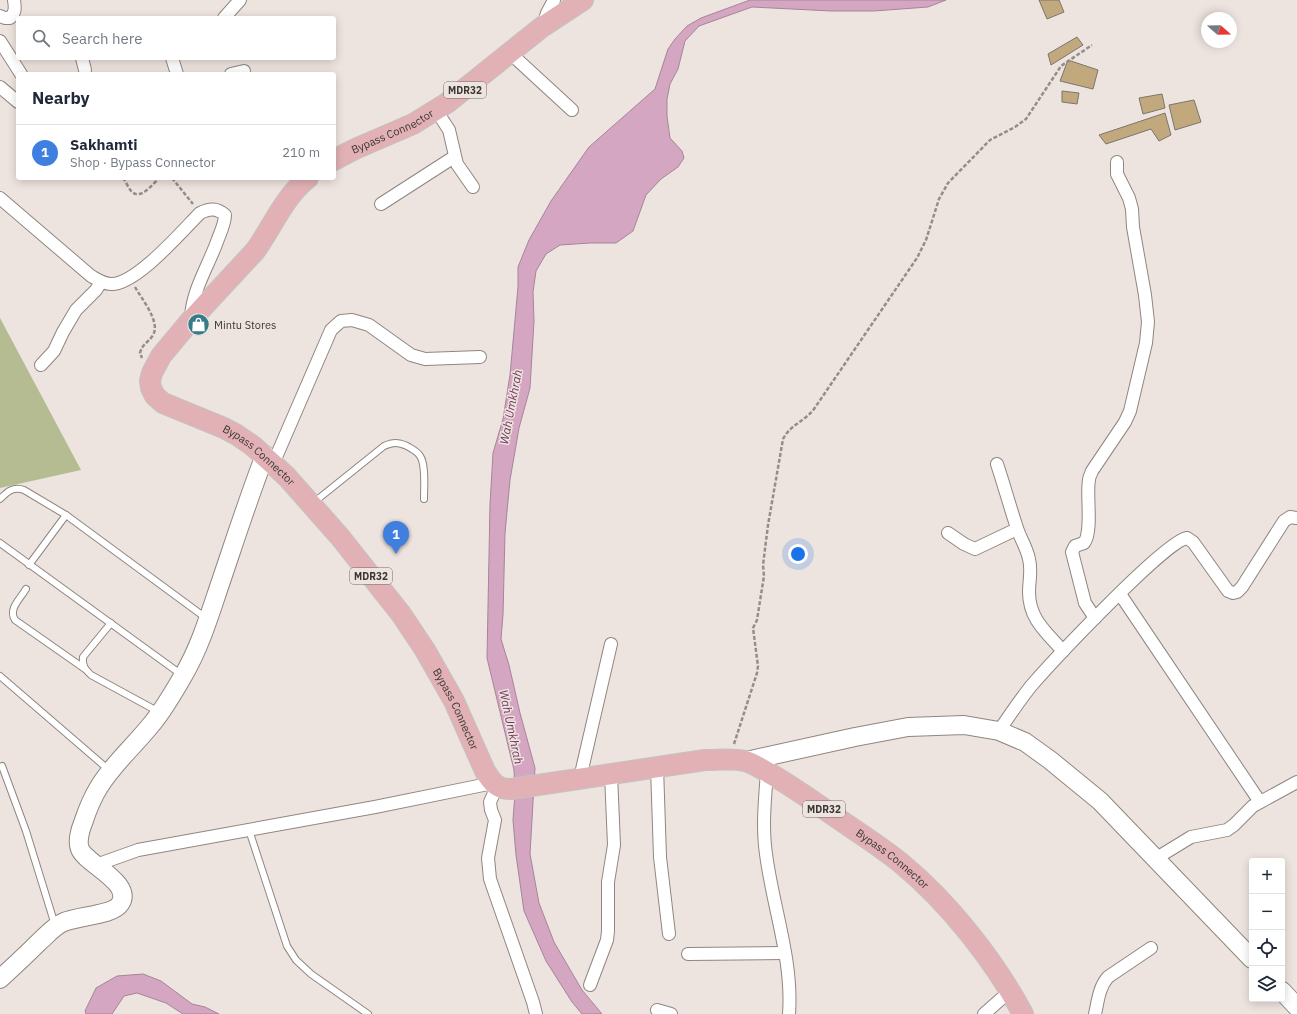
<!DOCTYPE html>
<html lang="en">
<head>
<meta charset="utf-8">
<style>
  :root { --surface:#fff; --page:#f6f6f7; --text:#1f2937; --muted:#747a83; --line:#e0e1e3; --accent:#0f766e }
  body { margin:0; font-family:"IBM Plex Sans",sans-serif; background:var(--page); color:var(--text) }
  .controls { position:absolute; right:12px; bottom:12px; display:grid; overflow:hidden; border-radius:4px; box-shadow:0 2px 10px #0003 }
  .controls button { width:36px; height:36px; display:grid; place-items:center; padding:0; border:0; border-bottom:1px solid var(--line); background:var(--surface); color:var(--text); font:20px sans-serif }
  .compass { position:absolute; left:1201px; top:12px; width:36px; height:36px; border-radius:50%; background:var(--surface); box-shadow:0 2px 10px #0003; rotate:110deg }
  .you { position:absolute; left:798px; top:554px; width:14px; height:14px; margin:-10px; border:3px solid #fff; border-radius:50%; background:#1a73e8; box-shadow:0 0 0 6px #1a73e833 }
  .badge { display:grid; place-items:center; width:26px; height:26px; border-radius:50%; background:var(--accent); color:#fff; font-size:13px; font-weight:700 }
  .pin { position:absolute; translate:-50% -33px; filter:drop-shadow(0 1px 2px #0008) }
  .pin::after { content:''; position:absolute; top:21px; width:14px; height:12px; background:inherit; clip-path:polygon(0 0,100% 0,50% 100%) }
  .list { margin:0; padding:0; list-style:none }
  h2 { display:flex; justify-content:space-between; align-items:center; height:52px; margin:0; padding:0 16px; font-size:17px }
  h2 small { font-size:13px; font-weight:400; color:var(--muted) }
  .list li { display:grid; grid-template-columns:26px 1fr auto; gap:12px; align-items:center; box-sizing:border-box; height:56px; padding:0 16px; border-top:1px solid var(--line) }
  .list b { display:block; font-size:15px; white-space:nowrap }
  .list p { margin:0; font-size:13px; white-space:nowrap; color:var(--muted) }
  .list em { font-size:13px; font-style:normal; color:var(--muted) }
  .icon { flex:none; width:22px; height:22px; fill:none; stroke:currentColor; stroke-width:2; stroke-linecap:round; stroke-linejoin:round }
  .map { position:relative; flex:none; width:1297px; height:1014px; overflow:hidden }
  .search { position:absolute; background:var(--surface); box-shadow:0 2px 10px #0003; left:16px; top:16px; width:320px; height:44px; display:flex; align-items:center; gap:10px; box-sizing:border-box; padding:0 14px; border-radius:4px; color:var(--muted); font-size:15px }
  .panel { position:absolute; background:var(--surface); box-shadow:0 2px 10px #0003; left:16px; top:72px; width:320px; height:108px; border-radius:4px }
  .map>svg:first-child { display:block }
</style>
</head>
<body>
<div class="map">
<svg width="1297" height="1014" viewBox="0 0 1297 1014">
  <rect width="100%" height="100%" fill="#eee4df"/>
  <polygon fill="#b5bc91" points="0,318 81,470 0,488"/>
  <g fill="#d4a6c2" stroke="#a68598">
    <polygon points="750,0 946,0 928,7 874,11 831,11 752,7 699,26 685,41 678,69 670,84 667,99 667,116 670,138 682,151 684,158 678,167 661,179 646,195 633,231 616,243 590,243 560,245 546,254 536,271 533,292 534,321 530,388 519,428 510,480 505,533 503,615 501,639 509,665 520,713 535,768 530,854 539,903 554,942 582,990 602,1014 582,1014 572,1002 546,961 524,911 516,855 513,820 515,793 514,770 487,658 490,504 493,453 503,419 510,375 518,287 518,267 529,240 551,201 589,147 655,89 668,49 675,39 687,26 701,18"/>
    <polygon points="143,974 161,981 192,1004 205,1007 219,1014 183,1014 166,1003 137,993 124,996 112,1014 86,1014 85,1011 96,988 117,976"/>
  </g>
  <g fill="#c1a97d" stroke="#7a766e">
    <polygon points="1039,0 1059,0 1064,12 1047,19"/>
    <polygon points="1077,37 1083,45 1051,65 1048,54"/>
    <polygon points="1068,60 1098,70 1093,89 1060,81"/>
    <polygon points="1062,91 1079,93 1077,104 1062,102"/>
    <polygon points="1162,94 1165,108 1143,114 1139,98"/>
    <polygon points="1194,100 1201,122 1175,130 1169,105"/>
    <polygon points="1165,113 1171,135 1159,141 1151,129 1106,144 1099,135"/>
  </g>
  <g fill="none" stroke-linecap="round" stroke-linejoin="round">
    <defs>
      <g id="lane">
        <path d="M0 499C7 492 13 486 24 490L66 515 206 618"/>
        <path d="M313 503 384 446C393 442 398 442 407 446 412 449 417 451 420 456 426 464 424 488 424 499"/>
        <polyline points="0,543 182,675"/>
        <polyline points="29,565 66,515"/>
        <path d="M26 589C20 599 8 609 15 620L85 669"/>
        <path d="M111 623 83 657C82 666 85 669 91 675L159 712"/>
        <polyline points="0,676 109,770"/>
        <polyline points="2,766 26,831 55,925"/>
        <polyline points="249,830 287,946 296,960 311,974 368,1014"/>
      </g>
      <g id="street">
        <path d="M0 16 5 18H10C16 12 15 7 14 0"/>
        <polyline points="224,18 240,0"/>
        <polyline points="543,26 547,13 554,0"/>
        <polyline points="0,41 21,74"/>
        <polyline points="510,53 572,110"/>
        <polyline points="82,58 85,70"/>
        <polyline points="172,58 177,74"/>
        <polyline points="231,74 244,71"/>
        <polyline points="0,87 18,102"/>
        <polyline points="436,110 449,130 457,164 473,187"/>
        <path d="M0 198 91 276C98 280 104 284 111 284 136 285 183 230 200 213 210 208 217 208 225 215 225 223 221 231 218 239 209 265 192 290 191 318"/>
        <polyline points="381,204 454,157"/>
        <polyline points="41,365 54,351 63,332 76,310 96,290 101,282"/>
        <polyline points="273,464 331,330 341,321 352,320 369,325 411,355 425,359 480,357"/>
        <path d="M997 464C1004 485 1010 507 1017 528 1020 538 1027 548 1029 559 1032 570 1029 581 1029 592 1029 619 1046 632 1063 651"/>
        <polyline points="948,533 964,544 975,549 1017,529"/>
        <polyline points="1120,594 1260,802"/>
        <path d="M1095 618 1085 603 1072 552 1075 546 1084 543C1093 531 1086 495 1089 480 1089 477 1091 474 1092 471L1125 422 1130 411 1146 343 1148 322 1145 295 1133 227 1132 209 1129 198 1117 174V162"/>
        <path d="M999 731C1009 716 1020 700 1031 686 1051 663 1165 541 1187 538L1193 542 1228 591 1233 593 1237 592 1242 587 1284 521 1290 517 1297 518"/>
        <polyline points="657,767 660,857 669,934"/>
        <path d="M767 772C765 799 762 827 766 854 773 908 793 960 789 1014"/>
        <polyline points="580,778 611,644"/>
        <polyline points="500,788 494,793 490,802 491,810 495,820 488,858 490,879 533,1002 536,1014"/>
        <polyline points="1155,859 1191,837 1227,830 1234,825 1253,806 1297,782"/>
        <polyline points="96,865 138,850 375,807 493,783"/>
        <polyline points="688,954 785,953"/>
        <polyline points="590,985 607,940 608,931 608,882 614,845 611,774"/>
        <polyline points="657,1010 671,1014"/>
        <polyline points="984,1014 1010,991"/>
        <path d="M1095 1014C1098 1001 1099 987 1108 977L1151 948"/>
      </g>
      <g id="secondary">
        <polyline points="746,761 855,737 908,727 964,725 999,731 1025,742 1050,760 1100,801 1252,959"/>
        <path d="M0 979C13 967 26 955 39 942 47 935 54 926 64 922 78 916 113 915 120 904 134 883 86 864 80 849 77 842 80 830 83 823 87 811 92 798 99 787 113 764 133 747 150 726 163 711 173 693 183 676 199 649 209 617 219 587 234 543 248 499 265 455"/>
        <polyline points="1282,991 1297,1007"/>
      </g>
      <g id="primary">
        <path id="s1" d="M334 160 355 149 413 124 447 103 542 27 583 0"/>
        <path id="s2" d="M308 178C284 197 273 226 255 251L191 320 161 356 152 373 150 381 151 388 155 396 163 403 224 428 237 435 253 446 287 477 340 537 401 614 425 650 454 701 485 771C491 781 497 790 511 789L705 760C718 760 732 758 745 761 753 763 762 769 769 773 790 785 810 799 830 813 854 830 879 845 902 864 949 903 994 960 1023 1014"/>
      </g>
    </defs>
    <use href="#lane" stroke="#8f8681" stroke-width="8"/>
    <use href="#street" stroke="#8f8681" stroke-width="14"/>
    <use href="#secondary" stroke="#8f8681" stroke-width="20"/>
    <use href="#primary" stroke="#c4c3c2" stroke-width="22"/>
    <g stroke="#948d89" stroke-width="2.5" stroke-dasharray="4 2" stroke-linecap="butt">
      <polyline points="89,178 96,178"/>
      <path d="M123 178C126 182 129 189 132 192 141 200 153 184 159 178"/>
      <polyline points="172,178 193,204"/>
      <path d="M135 287C141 298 161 322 153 335 149 342 142 344 140 353L142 358"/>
      <path d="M734 744 757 673 758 666 753 628 757 620 764 576 763 565 768 525 783 439C792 423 803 423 814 409L917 258 926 240 939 199 948 183 990 140 1015 127 1026 119 1061 66 1092 45"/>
    </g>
    <use href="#lane" stroke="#fff" stroke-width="6"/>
    <use href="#street" stroke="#fff" stroke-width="12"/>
    <use href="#secondary" stroke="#fff" stroke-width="18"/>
    <use href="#primary" stroke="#e2b1b5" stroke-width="20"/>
  </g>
  <defs>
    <symbol id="shop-disc" viewBox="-11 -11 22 22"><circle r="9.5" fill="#377a8a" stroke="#eee4df"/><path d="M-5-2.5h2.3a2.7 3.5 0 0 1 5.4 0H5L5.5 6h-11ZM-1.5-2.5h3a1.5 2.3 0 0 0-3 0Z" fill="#fff"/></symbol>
  </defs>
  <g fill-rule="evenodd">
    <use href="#shop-disc" x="186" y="312" width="25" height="25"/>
  </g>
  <g text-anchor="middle" stroke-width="3" stroke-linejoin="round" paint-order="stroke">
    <g fill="#eee4df" stroke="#716b68" stroke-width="1">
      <rect x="444" y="82" width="42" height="16" rx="3"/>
      <rect x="350" y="568" width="42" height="16" rx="3"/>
      <rect x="803" y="801" width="42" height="16" rx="3"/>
    </g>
    <g font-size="10" font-weight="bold" fill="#3b3735">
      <text x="465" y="94">MDR32</text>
      <text x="371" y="580">MDR32</text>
      <text x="824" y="813">MDR32</text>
    </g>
    <g font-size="11" fill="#3b3735" stroke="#eee4df">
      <text dy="4" stroke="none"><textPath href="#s1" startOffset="65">Bypass Connector</textPath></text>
      <text dy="4" stroke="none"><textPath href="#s2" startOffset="396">Bypass Connector</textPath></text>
      <text dy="4" stroke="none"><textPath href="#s2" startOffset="720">Bypass Connector</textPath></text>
      <text dy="4" stroke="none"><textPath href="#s2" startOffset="1236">Bypass Connector</textPath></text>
    </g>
    <g font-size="11" fill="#3b3735" stroke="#eee4df" text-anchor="start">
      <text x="214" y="329">Mintu Stores</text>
    </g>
    <g font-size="12" font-style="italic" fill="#6e365b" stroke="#eee4df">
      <text transform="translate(511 407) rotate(-79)" y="4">Wah Umkhrah</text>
      <text transform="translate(511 727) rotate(78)" y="4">Wah Umkhrah</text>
    </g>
  </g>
</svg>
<div class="controls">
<button>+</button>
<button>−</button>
<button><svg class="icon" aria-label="locate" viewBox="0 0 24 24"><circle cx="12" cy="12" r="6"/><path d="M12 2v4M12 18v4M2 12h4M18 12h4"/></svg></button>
<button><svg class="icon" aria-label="layers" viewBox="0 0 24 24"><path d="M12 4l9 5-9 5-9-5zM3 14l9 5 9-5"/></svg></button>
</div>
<svg class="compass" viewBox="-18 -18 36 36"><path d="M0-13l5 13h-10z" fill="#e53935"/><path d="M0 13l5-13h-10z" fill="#747a83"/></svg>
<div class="you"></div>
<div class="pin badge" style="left:396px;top:554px;background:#3f7fe0">1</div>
<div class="search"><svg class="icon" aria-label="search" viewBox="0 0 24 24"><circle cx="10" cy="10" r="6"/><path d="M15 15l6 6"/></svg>Search here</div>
<section class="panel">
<h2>Nearby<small></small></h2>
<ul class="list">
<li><span class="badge" style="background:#3f7fe0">1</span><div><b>Sakhamti</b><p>Shop · Bypass Connector</p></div><em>210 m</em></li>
</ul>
</section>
</div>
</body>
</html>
